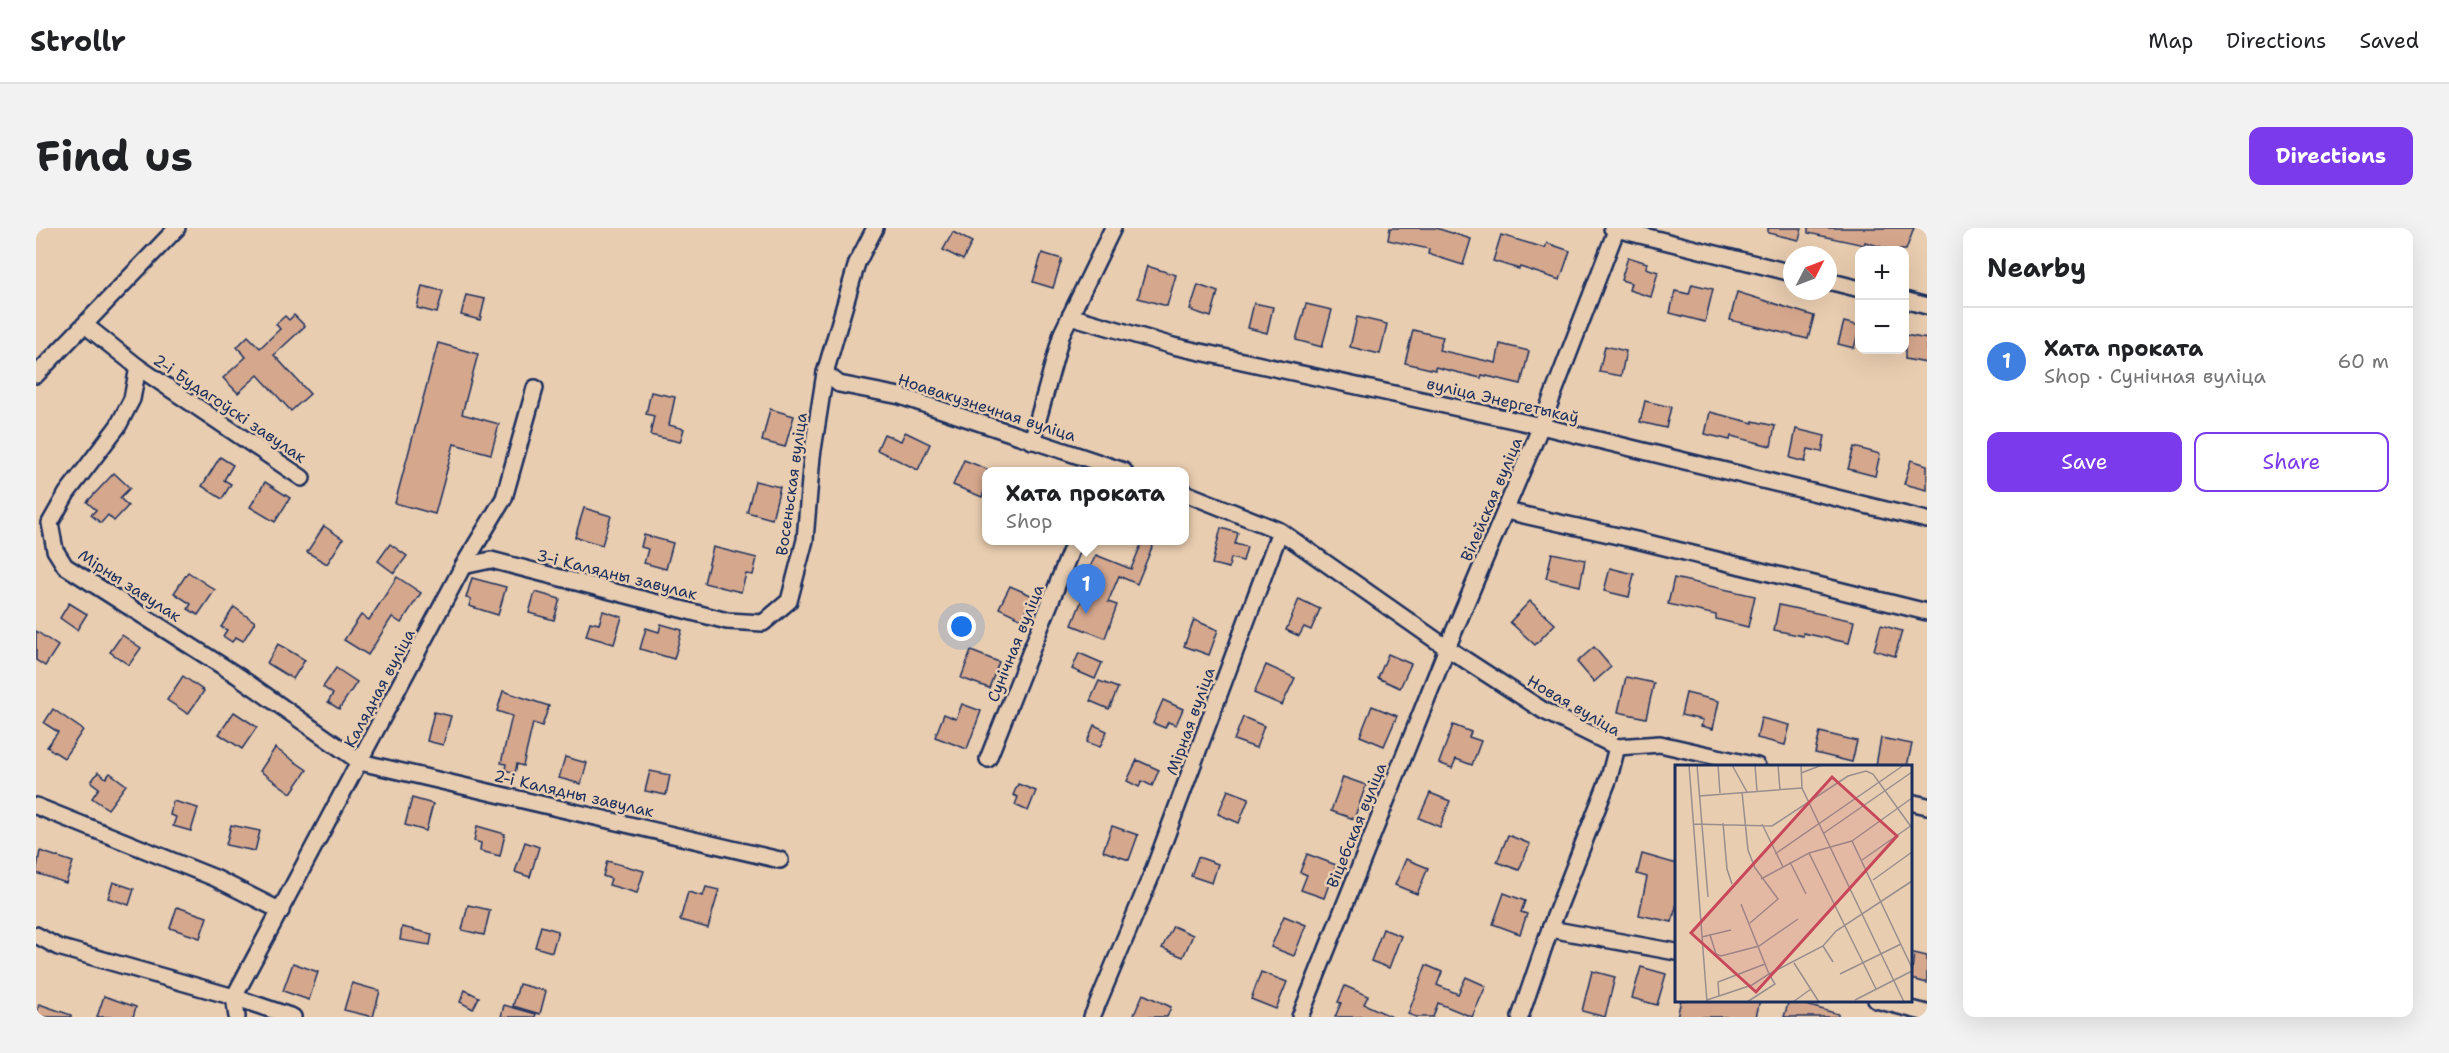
<!DOCTYPE html>
<html lang="en">
<head>
<meta charset="utf-8">
<style>
  :root { --surface:#fff; --page:#f2f2f2; --text:#202124; --muted:#757577; --line:#e0e0e0; --accent:#7c3aed }
  body { margin:0; font-family:"Shantell Sans",sans-serif; background:var(--page); color:var(--text) }
  .controls { position:absolute; right:18px; top:18px; display:grid; overflow:hidden; border-radius:12px; box-shadow:0 6px 24px #0002 }
  .controls button { width:54px; height:54px; display:grid; place-items:center; padding:0; border:0; border-bottom:2px solid var(--line); background:var(--surface); color:var(--text); font:30px sans-serif }
  .compass { position:absolute; left:1747px; top:18px; width:54px; height:54px; border-radius:50%; background:var(--surface); box-shadow:0 6px 24px #0002; rotate:48deg }
  .you { position:absolute; left:926px; top:399px; width:21px; height:21px; margin:-15px; border:4px solid #fff; border-radius:50%; background:#1a73e8; box-shadow:0 0 0 9px #1a73e833 }
  .badge { display:grid; place-items:center; width:39px; height:39px; border-radius:50%; background:var(--accent); color:#fff; font-size:20px; font-weight:700 }
  .pin { position:absolute; translate:-50% -50px; filter:drop-shadow(0 2px 3px #0008) }
  .pin::after { content:''; position:absolute; top:32px; width:21px; height:18px; background:inherit; clip-path:polygon(0 0,100% 0,50% 100%) }
  .popup { position:absolute; left:946px; top:239px; width:207px; height:78px; box-sizing:border-box; display:grid; place-content:center; border-radius:12px; background:var(--surface); filter:drop-shadow(0 2px 4px #0005); font-size:20px; white-space:nowrap; color:var(--muted) }
  .popup b { font-size:22px; color:var(--text) }
  .popup::after { content:''; position:absolute; left:50%; top:100%; margin-left:-12px; border:12px solid transparent; border-top-color:var(--surface) }
  .list { margin:0; padding:0; list-style:none }
  h2 { display:flex; justify-content:space-between; align-items:center; height:78px; margin:0; padding:0 24px; font-size:26px }
  h2 small { font-size:20px; font-weight:400; color:var(--muted) }
  .list li { display:grid; grid-template-columns:39px 1fr auto; gap:18px; align-items:center; box-sizing:border-box; height:108px; padding:0 24px; border-top:2px solid var(--line) }
  .list b { display:block; font-size:22px; white-space:nowrap }
  .list p { margin:0; font-size:20px; white-space:nowrap; color:var(--muted) }
  .list em { font-size:20px; font-style:normal; color:var(--muted) }
  .actions { display:flex; gap:12px; padding:18px 24px }
  .actions a { flex:1; padding:14px 0; border:2px solid var(--accent); border-radius:12px; text-align:center; font-size:21px; color:var(--accent) }
  .actions .main { background:var(--accent); color:#fff }
  .map { position:relative; flex:none; width:1891px; height:789px; overflow:hidden; border-radius:12px }
  header { display:flex; align-items:center; gap:36px; box-sizing:border-box; height:84px; padding:0 30px; background:var(--surface); border-bottom:2px solid var(--line) }
  header strong { font-size:28px }
  nav { display:flex; gap:33px; margin-inline-start:auto; font-size:21px }
  .intro { display:flex; align-items:center; justify-content:space-between; box-sizing:border-box; height:144px; padding:0 36px }
  h1 { margin:0; font-size:42px }
  .button { padding:15px 27px; border-radius:12px; background:var(--accent); color:#fff; font-size:21px; font-weight:700 }
  main { display:flex; gap:36px; padding:0 36px }
  aside { flex:1; background:var(--surface); border-radius:12px; box-shadow:0 6px 24px #0002 }
  .map>svg:first-child { display:block }
</style>
</head>
<body>
<header>
<strong>Strollr</strong>
<nav><a>Map</a><a>Directions</a><a>Saved</a></nav>
</header>
<div class="intro"><h1>Find us</h1><a class="button">Directions</a></div>
<main>
<div class="map">
<svg width="1891" height="789" viewBox="0 0 1891 789">
  <rect width="100%" height="100%" fill="#e9cdb0"/>
  <filter id="ink" filterUnits="userSpaceOnUse"><feTurbulence type="fractalNoise" baseFrequency=".0167" numOctaves="2"/><feDisplacementMap in="SourceGraphic" scale="12" xChannelSelector="R" yChannelSelector="G"/><feConvolveMatrix kernelMatrix="1 2 1 2 8 2 1 2 1" color-interpolation-filters="sRGB"/></filter>
  <g filter="url(#ink)">
    <g fill="#d5a78d" stroke="#1b2f5e" stroke-width="1.5">
      <polygon points="1354,0 1400,0 1435,11 1427,37 1392,26 1393,21 1352,12"/>
      <polygon points="1732,0 1766,0 1763,12 1732,5"/>
      <polygon points="1772,0 1878,0 1870,22 1855,22 1829,14 1828,17 1772,5"/>
      <polygon points="917,4 936,14 927,32 907,22"/>
      <polygon points="1465,7 1509,20 1511,15 1534,23 1524,52 1484,39 1483,41 1457,33"/>
      <polygon points="1006,25 1026,31 1017,60 997,54"/>
      <polygon points="1592,29 1611,35 1610,40 1622,44 1615,69 1593,62 1595,55 1585,52"/>
      <polygon points="1111,38 1140,47 1131,78 1102,70"/>
      <polygon points="1656,56 1677,61 1669,94 1634,85 1639,63 1653,66"/>
      <polygon points="1162,57 1182,64 1175,89 1154,82"/>
      <polygon points="386,58 407,63 401,85 381,80"/>
      <polygon points="1701,64 1778,88 1772,111 1694,92"/>
      <polygon points="430,67 449,71 444,92 425,87"/>
      <polygon points="1218,75 1237,79 1231,105 1212,100"/>
      <polygon points="1270,76 1296,82 1286,119 1260,112"/>
      <polygon points="258,87 269,98 238,127 274,166 255,183 222,147 202,165 187,150 210,129 201,119 212,108 224,120 244,101 240,96 249,88 253,92"/>
      <polygon points="1321,89 1351,96 1344,126 1314,119"/>
      <polygon points="1808,94 1824,98 1818,120 1802,116"/>
      <polygon points="1377,102 1407,109 1403,122 1460,135 1464,116 1493,123 1485,156 1446,147 1445,150 1399,139 1399,142 1369,135"/>
      <polygon points="1869,107 1891,111 1891,135 1869,131"/>
      <polygon points="402,115 442,126 426,186 463,196 455,226 418,216 399,286 359,275"/>
      <polygon points="1569,118 1590,123 1585,148 1563,144"/>
      <polygon points="615,164 639,169 633,197 648,201 644,214 614,207 618,188 610,186"/>
      <polygon points="1609,173 1635,179 1630,200 1604,194"/>
      <polygon points="734,181 758,188 749,219 726,213"/>
      <polygon points="1674,184 1717,195 1717,193 1739,198 1735,218 1695,208 1694,212 1669,206"/>
      <polygon points="1760,201 1789,208 1786,224 1772,221 1769,234 1754,230"/>
      <polygon points="869,204 894,216 882,242 841,222 848,206 865,213"/>
      <polygon points="1818,219 1844,226 1839,248 1812,241"/>
      <polygon points="184,229 197,237 188,252 195,256 186,271 166,258"/>
      <polygon points="928,232 951,241 951,256 946,269 917,257"/>
      <polygon points="1875,232 1891,237 1891,262 1868,256"/>
      <polygon points="78,245 94,260 84,270 92,278 78,293 72,287 65,295 55,287 60,282 51,274"/>
      <polygon points="719,253 744,259 736,291 711,284"/>
      <polygon points="229,254 254,270 239,294 214,279"/>
      <polygon points="548,280 575,288 566,317 539,309"/>
      <polygon points="288,298 307,311 291,336 271,324"/>
      <polygon points="1185,300 1202,305 1199,316 1211,319 1207,333 1195,330 1193,340 1176,336"/>
      <polygon points="608,307 637,315 630,341 608,335 612,321 605,319"/>
      <polygon points="1107,312 1119,312 1101,356 1083,348 1072,374 1081,377 1069,410 1036,397 1051,359 1045,357 1060,327 1095,341"/>
      <polygon points="354,316 371,328 358,345 342,333"/>
      <polygon points="677,319 721,330 717,347 710,346 705,364 668,355"/>
      <polygon points="1516,325 1549,332 1544,358 1510,350"/>
      <polygon points="1574,340 1598,346 1593,369 1568,363"/>
      <polygon points="152,344 179,362 162,387 152,381 155,376 138,365"/>
      <polygon points="361,349 385,365 365,395 356,389 332,427 308,412 325,387 333,392"/>
      <polygon points="436,350 470,359 462,387 433,378 435,371 430,370"/>
      <polygon points="1638,350 1719,368 1712,399 1680,391 1680,387 1632,376"/>
      <polygon points="974,358 997,368 986,391 963,380"/>
      <polygon points="499,364 524,371 518,392 493,385"/>
      <polygon points="1263,371 1284,381 1275,402 1268,399 1263,408 1250,402"/>
      <polygon points="1494,373 1519,396 1499,417 1474,394"/>
      <polygon points="33,375 51,386 41,402 24,390"/>
      <polygon points="1743,377 1818,393 1813,415 1767,405 1767,408 1738,402"/>
      <polygon points="198,379 219,394 207,413 200,409 196,414 187,408 191,402 185,399"/>
      <polygon points="567,383 586,389 578,416 550,408 554,394 563,396"/>
      <polygon points="1158,392 1182,402 1173,427 1148,418"/>
      <polygon points="625,396 646,402 638,431 604,421 610,400 623,404"/>
      <polygon points="1845,397 1866,403 1859,428 1838,422"/>
      <polygon points="0,403 22,418 9,438 0,432"/>
      <polygon points="86,407 105,420 93,437 74,424"/>
      <polygon points="242,416 269,432 257,451 231,435"/>
      <polygon points="1558,419 1575,439 1558,454 1541,434"/>
      <polygon points="935,423 963,434 953,460 925,450"/>
      <polygon points="1043,425 1066,435 1059,451 1036,441"/>
      <polygon points="1352,426 1375,436 1364,460 1342,450"/>
      <polygon points="1230,437 1259,450 1246,477 1218,465"/>
      <polygon points="300,440 321,454 303,481 292,474 297,466 287,459"/>
      <polygon points="147,448 168,463 152,486 131,472"/>
      <polygon points="1590,449 1618,455 1610,490 1582,484"/>
      <polygon points="1063,453 1082,460 1073,481 1054,473"/>
      <polygon points="467,463 513,478 506,498 497,495 487,538 481,536 479,545 469,542 470,536 465,535 476,488 461,483"/>
      <polygon points="1650,465 1683,473 1677,501 1665,498 1667,492 1645,487"/>
      <polygon points="1127,472 1147,481 1140,497 1132,494 1129,500 1117,495"/>
      <polygon points="926,476 945,483 931,521 899,509 908,486 920,491"/>
      <polygon points="1336,478 1361,488 1348,518 1324,508"/>
      <polygon points="17,481 47,502 28,530 11,519 22,504 8,495"/>
      <polygon points="198,484 221,499 206,521 183,506"/>
      <polygon points="398,484 415,488 407,517 391,513"/>
      <polygon points="1207,489 1228,498 1220,520 1198,512"/>
      <polygon points="1725,490 1754,497 1749,517 1721,510"/>
      <polygon points="1058,497 1071,503 1064,519 1051,514"/>
      <polygon points="1417,497 1435,504 1433,509 1445,513 1436,537 1420,531 1416,540 1403,535"/>
      <polygon points="1784,504 1821,513 1816,534 1779,525"/>
      <polygon points="1845,510 1876,516 1871,538 1840,537"/>
      <polygon points="239,520 271,542 255,565 224,543"/>
      <polygon points="529,529 551,535 545,556 523,550"/>
      <polygon points="1101,532 1123,542 1116,558 1106,553 1103,559 1091,553"/>
      <polygon points="614,543 634,547 630,567 609,563"/>
      <polygon points="62,544 70,550 74,545 90,557 72,581 56,570 63,560 55,554"/>
      <polygon points="1307,549 1330,557 1318,591 1295,583"/>
      <polygon points="982,556 1000,563 992,583 979,577 982,569 977,567"/>
      <polygon points="1192,562 1213,570 1203,595 1182,586"/>
      <polygon points="1394,565 1414,573 1404,599 1383,590"/>
      <polygon points="376,570 397,576 390,603 369,597"/>
      <polygon points="137,573 162,580 155,603 137,598 140,589 134,587"/>
      <polygon points="195,597 224,603 219,623 190,617"/>
      <polygon points="441,598 469,606 464,628 444,623 445,615 438,613"/>
      <polygon points="1076,598 1102,607 1093,632 1067,623"/>
      <polygon points="1472,607 1494,616 1483,642 1461,634"/>
      <polygon points="489,614 503,619 494,649 479,644"/>
      <polygon points="4,623 37,634 30,655 0,645"/>
      <polygon points="1271,626 1300,637 1288,670 1265,662 1271,647 1264,644"/>
      <polygon points="1606,626 1641,636 1641,675 1636,694 1603,687 1611,649 1601,646"/>
      <polygon points="1162,629 1182,636 1176,655 1155,648"/>
      <polygon points="1370,631 1392,640 1381,666 1359,657"/>
      <polygon points="571,633 608,643 601,665 573,657 575,651 567,648"/>
      <polygon points="77,654 98,661 93,677 72,670"/>
      <polygon points="670,659 683,662 672,700 644,692 652,664 667,668"/>
      <polygon points="1468,665 1489,673 1485,684 1491,686 1484,706 1457,696"/>
      <polygon points="432,677 454,682 448,707 426,702"/>
      <polygon points="141,679 171,689 164,710 134,700"/>
      <polygon points="1248,688 1270,697 1258,728 1235,719"/>
      <polygon points="505,698 522,703 516,724 499,719"/>
      <polygon points="1137,698 1157,707 1147,729 1126,720"/>
      <polygon points="366,699 396,706 394,717 364,712"/>
      <polygon points="1347,701 1365,708 1353,740 1335,733"/>
      <polygon points="1878,725 1891,728 1891,755 1875,751"/>
      <polygon points="257,735 282,744 273,772 247,763"/>
      <polygon points="1390,737 1406,744 1401,757 1422,766 1430,749 1450,758 1436,789 1402,775 1397,789 1380,789 1372,786"/>
      <polygon points="1605,739 1630,746 1621,777 1596,770"/>
      <polygon points="1556,743 1579,749 1569,789 1546,783"/>
      <polygon points="1225,744 1251,754 1240,781 1215,771"/>
      <polygon points="316,755 344,763 337,789 308,782"/>
      <polygon points="483,756 510,763 504,786 477,778"/>
      <polygon points="1309,758 1332,768 1328,776 1356,789 1299,789 1305,775 1302,774"/>
      <polygon points="429,762 443,769 437,781 424,774"/>
      <polygon points="1107,766 1135,779 1131,789 1097,789"/>
      <polygon points="68,768 100,779 97,789 61,789"/>
      <polygon points="1645,772 1724,772 1720,789 1641,789"/>
      <polygon points="1753,772 1802,786 1802,789 1748,789"/>
      <polygon points="3,776 35,787 35,789 0,789"/>
      <polygon points="468,777 500,786 499,789 465,789"/>
    </g>
    <g fill="none" stroke-linecap="round" stroke-linejoin="round">
      <defs>
        <g id="minor">
          <polyline points="1576,0 1756,45"/>
          <polyline points="1792,53 1824,61"/>
          <polyline points="1868,72 1891,78"/>
          <polyline points="1034,88 1137,118 1505,198 1891,292"/>
          <polyline points="49,97 102,139 96,171 82,198 31,265 14,295 19,322 29,338 202,448 324,534 744,632"/>
          <polyline points="102,139 266,250"/>
          <polyline points="789,145 803,156 864,168 1088,243"/>
          <polyline points="0,147 141,0"/>
          <polyline points="996,213 1026,105 1077,0"/>
          <polyline points="1470,283 1600,312 1891,384"/>
          <polyline points="1244,303 1411,420 1508,483 1581,519 1573,550 1514,701 1484,789"/>
          <polyline points="427,338 455,332 691,393 727,395 753,373 769,312 776,228 789,145 821,35 839,0"/>
          <polyline points="1581,519 1624,516 1721,538"/>
          <polyline points="952,531 1039,312"/>
          <polyline points="1874,574 1891,578"/>
          <polyline points="0,578 179,650 245,683"/>
          <polyline points="1514,701 1640,724"/>
          <polyline points="0,707 22,719 198,769 427,338 468,270 499,160"/>
          <polyline points="1840,772 1891,785"/>
          <polyline points="201,789 198,769 257,789"/>
          <polyline points="1056,789 1116,646 1244,303 1149,265"/>
          <polyline points="1264,789 1411,420 1505,198 1581,0"/>
        </g>
      </defs>
      <use href="#minor" stroke="#1b2f5e" stroke-width="20"/>
      <use href="#minor" stroke="#e9cdb0" stroke-width="15"/>
    </g>
  </g>
  <g text-anchor="middle" stroke-width="5" stroke-linejoin="round" paint-order="stroke">
    <g font-size="16" fill="#1b2f5e" stroke="#e9cdb0">
      <text transform="translate(1467 172) rotate(13)" y="6">вуліца Энергетыкаў</text>
      <text transform="translate(951 179) rotate(18)" y="6">Ноавакузнечная вуліца</text>
      <text transform="translate(194 180) rotate(34)" y="6">2-і Будагоўскі завулак</text>
      <text transform="translate(755 256) rotate(-82)" y="6">Восеньская вуліца</text>
      <text transform="translate(1455 271) rotate(-67)" y="6">Вілейская вуліца</text>
      <text transform="translate(581 346) rotate(14)" y="6">3-і Калядны завулак</text>
      <text transform="translate(94 357) rotate(33)" y="6">Мірны завулак</text>
      <text transform="translate(979 415) rotate(-68)" y="6">Сунічная вуліца</text>
      <text transform="translate(343 460) rotate(-62)" y="6">Калядная вуліца</text>
      <text transform="translate(1538 477) rotate(30)" y="6">Новая вуліца</text>
      <text transform="translate(1154 493) rotate(-70)" y="6">Мірная вуліца</text>
      <text transform="translate(538 565) rotate(13)" y="6">2-і Калядны завулак</text>
      <text transform="translate(1320 597) rotate(-68)" y="6">Віцебская вуліца</text>
    </g>
  </g>
  <g transform="translate(1639 537)">
    <rect width="237" height="237" fill="#e9cdb0"/>
    <path fill="none" stroke="#978e8f" stroke-width="1.5" d="M14 0 32 237M22 0 33 132M43 0 45 28M57 0 72 27M80 0 82 26M103 0 105 25M126 0 127 23 229 237M126 8 147 0M67 27 73 85 80 103 103 134 75 158M24 31 127 23M48 58 52 104 57 119M18 59 97 61 173 11 191 6 198 9 237 63M87 59 108 102M149 68 237 7M177 76 237 33M134 88 177 76 237 203M100 89 229 0M187 95 237 60M115 97 131 129M86 114 134 88 201 224M198 115 237 87M35 170 56 165M27 172 35 170 41 189 46 191 84 181 123 154M148 181 158 197M119 198 144 237M165 209 226 179M44 231 43 217 90 199M32 235 77 220 94 209 66 139M180 235 237 206M72 237 100 219 94 209 148 181 161 166 237 116M118 237 136 224"/>
    <path fill="#c8485b" fill-opacity="0.15" stroke="#c8485b" stroke-width="3" d="M157 12 222 71 81 227 16 168Z"/>
    <rect width="237" height="237" fill="none" stroke="#1b2f5e" stroke-width="3"/>
  </g>
</svg>
<div class="controls">
<button>+</button>
<button>−</button>
</div>
<svg class="compass" viewBox="-18 -18 36 36"><path d="M0-13l5 13h-10z" fill="#e53935"/><path d="M0 13l5-13h-10z" fill="#757577"/></svg>
<div class="you"></div>
<div class="pin badge" style="left:1050px;top:386px;background:#3f7fe0">1</div>
<div class="popup"><b>Хата проката</b>Shop</div>
</div>
<aside>
<h2>Nearby<small></small></h2>
<ul class="list">
<li><span class="badge" style="background:#3f7fe0">1</span><div><b>Хата проката</b><p>Shop · Сунічная вуліца</p></div><em>60 m</em></li>
</ul>
<div class="actions"><a class="main">Save</a><a>Share</a></div>
</aside>
</main>
</body>
</html>
